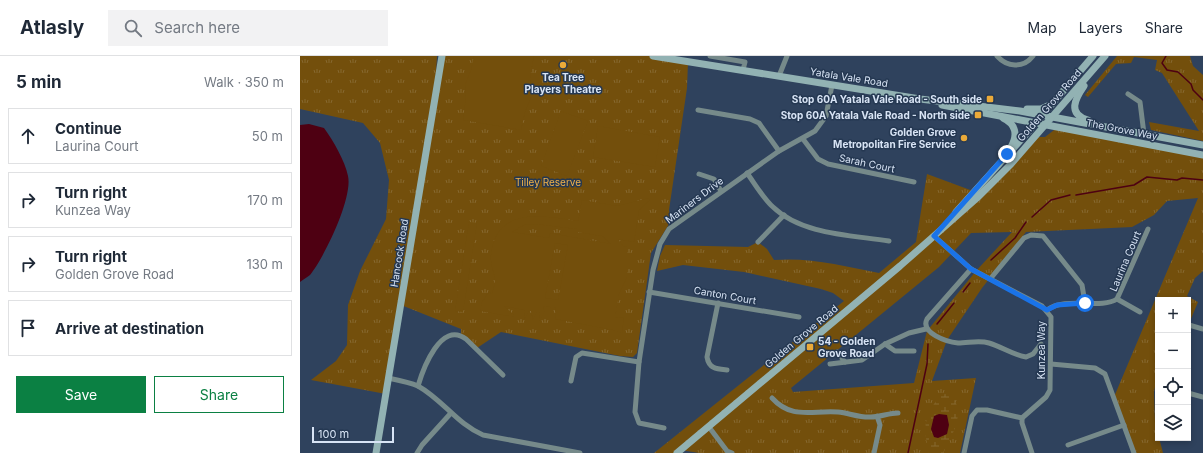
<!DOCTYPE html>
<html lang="en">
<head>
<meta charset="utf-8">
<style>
  :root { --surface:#fff; --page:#f2f2f3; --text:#1f2937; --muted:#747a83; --line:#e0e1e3; --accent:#0b8043 }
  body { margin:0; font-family:Inter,sans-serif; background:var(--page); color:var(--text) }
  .controls { position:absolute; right:12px; bottom:12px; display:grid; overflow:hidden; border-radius:0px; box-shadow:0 2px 6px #0003 }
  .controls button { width:36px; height:36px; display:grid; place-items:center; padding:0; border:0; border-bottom:1px solid var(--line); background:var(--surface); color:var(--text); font:20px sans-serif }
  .scale { position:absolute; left:12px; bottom:10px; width:82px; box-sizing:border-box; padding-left:4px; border:2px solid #d8e4f5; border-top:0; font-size:11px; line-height:14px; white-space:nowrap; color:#d8e4f5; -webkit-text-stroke:3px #253852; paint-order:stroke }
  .stop { position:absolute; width:12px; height:12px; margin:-9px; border:3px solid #1a73e8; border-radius:50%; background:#fff }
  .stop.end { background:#1a73e8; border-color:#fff; box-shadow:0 1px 4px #0008 }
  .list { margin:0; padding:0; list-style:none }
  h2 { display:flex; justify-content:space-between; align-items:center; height:52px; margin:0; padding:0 16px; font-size:17px }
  h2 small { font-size:13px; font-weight:400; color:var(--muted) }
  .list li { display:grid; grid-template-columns:26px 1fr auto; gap:12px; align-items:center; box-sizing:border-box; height:56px; margin:0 8px 8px; padding:0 8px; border:1px solid var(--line); border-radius:0px }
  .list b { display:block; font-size:15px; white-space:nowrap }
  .list p { margin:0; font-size:13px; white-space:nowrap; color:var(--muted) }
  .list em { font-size:13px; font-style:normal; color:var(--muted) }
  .actions { display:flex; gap:8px; padding:12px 16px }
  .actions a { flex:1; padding:9px 0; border:1px solid var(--accent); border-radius:0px; text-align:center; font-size:14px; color:var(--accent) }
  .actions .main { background:var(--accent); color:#fff }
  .icon { flex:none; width:22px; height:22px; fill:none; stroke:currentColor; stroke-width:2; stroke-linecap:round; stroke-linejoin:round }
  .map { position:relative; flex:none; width:903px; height:397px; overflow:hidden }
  header { display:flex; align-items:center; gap:24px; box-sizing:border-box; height:56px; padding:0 20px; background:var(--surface); border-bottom:1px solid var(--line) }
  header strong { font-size:19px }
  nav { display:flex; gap:22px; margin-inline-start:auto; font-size:14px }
  .search { width:280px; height:36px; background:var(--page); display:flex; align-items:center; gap:10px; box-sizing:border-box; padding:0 14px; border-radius:0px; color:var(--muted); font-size:15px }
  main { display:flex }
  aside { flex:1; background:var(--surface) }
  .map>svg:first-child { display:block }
</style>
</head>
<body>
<header>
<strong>Atlasly</strong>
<div class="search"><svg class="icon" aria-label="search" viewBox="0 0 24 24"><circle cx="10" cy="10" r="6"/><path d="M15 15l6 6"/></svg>Search here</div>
<nav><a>Map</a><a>Layers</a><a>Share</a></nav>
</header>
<main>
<aside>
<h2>5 min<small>Walk · 350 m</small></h2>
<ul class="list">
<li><svg class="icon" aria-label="ahead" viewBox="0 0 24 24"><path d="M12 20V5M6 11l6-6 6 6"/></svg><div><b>Continue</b><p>Laurina Court</p></div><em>50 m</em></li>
<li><svg class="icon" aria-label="right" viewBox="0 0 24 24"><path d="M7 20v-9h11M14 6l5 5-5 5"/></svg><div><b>Turn right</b><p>Kunzea Way</p></div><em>170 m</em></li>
<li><svg class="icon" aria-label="right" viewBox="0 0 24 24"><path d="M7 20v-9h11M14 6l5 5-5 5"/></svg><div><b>Turn right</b><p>Golden Grove Road</p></div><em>130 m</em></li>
<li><svg class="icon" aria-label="arrive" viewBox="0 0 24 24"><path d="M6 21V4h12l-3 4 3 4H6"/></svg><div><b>Arrive at destination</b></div></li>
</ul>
<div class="actions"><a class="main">Save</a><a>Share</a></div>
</aside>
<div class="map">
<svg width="903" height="397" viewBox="0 0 903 397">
  <defs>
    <pattern id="grass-tufts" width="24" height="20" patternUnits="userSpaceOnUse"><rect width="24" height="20" fill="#734f0c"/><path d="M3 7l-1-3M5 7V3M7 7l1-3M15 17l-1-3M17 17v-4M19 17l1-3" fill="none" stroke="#866830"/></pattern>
    <pattern id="wetland-marsh" width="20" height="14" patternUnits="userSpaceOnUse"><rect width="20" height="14" fill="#734f0c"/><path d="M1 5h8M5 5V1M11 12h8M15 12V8" fill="none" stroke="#866830"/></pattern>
  </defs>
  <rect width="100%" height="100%" fill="#2f425d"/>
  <g fill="url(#grass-tufts)" fill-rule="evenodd">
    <polygon points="0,0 137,0 134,48 142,0 353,0 388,6 387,32 369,154 371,165 351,197 337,297 333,301 320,300 201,276 177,292 161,278 161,273 101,249 86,338 11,324 36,305 47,289 48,249 60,215 86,163 89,124 80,87 63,67 0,53"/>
    <polygon points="817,0 890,0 893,10 903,19 903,85 851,74 849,66 899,75 862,17 855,14 857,4 834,1 831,7 816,8 788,41 785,39"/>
    <path d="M758 71 903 100V215L895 222 887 240 898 246 888 270V244H858V317L854 336 855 366 863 397H834L814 341 898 142 867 145 854 159 832 171 726 176 682 232 647 284 632 325 676 322 660 397H399L381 394 377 397H354L544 245 533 237 521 233 444 216 383 209 357 215 360 200 365 189 448 191 458 186 467 193 474 204C509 201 545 210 579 217L616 186 627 118 673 135 642 171 734 81H745ZM712 176 676 215 627 275 614 327 493 336 491 332 639 211 671 177Z"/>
  </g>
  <path fill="url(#wetland-marsh)" d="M645 338 652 340C666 358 652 379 643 397H629C625 378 622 365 634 348 638 343 639 340 645 338Z"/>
  <g fill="#734f0c" fill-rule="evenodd">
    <polygon points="174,0 234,0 230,21 232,39 225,56 221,74 163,64 166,42 165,29 171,14"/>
    <polygon points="261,55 288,65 267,120 241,110"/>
    <polygon points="298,70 360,81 355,111 293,101"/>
    <path d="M349 142 350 144 339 154 334 186 318 183 323 190 327 191V221L319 238 315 262 324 261 322 277 313 274 255 263 256 252 244 250 243 254 245 255 240 265 239 256H237L233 264 231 255H229L225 263 224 254 204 250 214 259V261L180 255 182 246 189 236 192 238C193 234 195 228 195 223 194 215 190 208 191 199 196 149 245 160 278 165L282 144 317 150ZM235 168 277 173V176L302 180 311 188 250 177 249 182 212 176 224 169ZM255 187 268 189 258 244 245 242Z"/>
    <polygon points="169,166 177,167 163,256 155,255"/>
  </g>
  <g fill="#4e0012">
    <path d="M9 68 24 72C33 84 45 105 48 120 53 142 24 202 10 219 7 221 3 224 0 226V69Z"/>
    <polygon points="639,358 647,359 649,369 647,378 638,382 634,381 631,373 634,360"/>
  </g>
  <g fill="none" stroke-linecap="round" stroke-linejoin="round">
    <g stroke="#4e0012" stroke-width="1.5">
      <polyline points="866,0 862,7 867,14 878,16 891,28 893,34 903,44"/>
      <polyline points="776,139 834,129 847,121 877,124 882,122 903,124"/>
      <polyline points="732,161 751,144 770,139"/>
      <polyline points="691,204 715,182 726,166"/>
      <polyline points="663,236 670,227"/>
      <polyline points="637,268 654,247"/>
      <polyline points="608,397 627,308 628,288"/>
    </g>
    <g stroke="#768a8a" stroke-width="5">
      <polyline points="410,0 445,6 443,14"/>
      <path d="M697 0C707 11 723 13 733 0"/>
      <polyline points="479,20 487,0"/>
      <polyline points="828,38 840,46 844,78"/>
      <polyline points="398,54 450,63 459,67 479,95"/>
      <polyline points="503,83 518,103 528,108 614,126"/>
      <path d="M447 117C455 128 463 142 473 151 502 179 552 179 589 185"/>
      <polyline points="399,118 414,123 421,135"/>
      <polyline points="634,180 671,213 742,250 751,261 750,334 746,341 722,362"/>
      <polyline points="458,186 484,159"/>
      <path d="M671 213 627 263C620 277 647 286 658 287 669 287 679 284 689 287 702 291 713 299 726 301L733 298 741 288"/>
      <polyline points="691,222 724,182 731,179 743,180 782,229 785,247"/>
      <polyline points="349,236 499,261"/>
      <polyline points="817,243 840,256"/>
      <path d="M418 247 407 301C409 313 417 313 427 314"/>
      <path d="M747 254C766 240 800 254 817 243L848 173"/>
      <polyline points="889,269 903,273"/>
      <polyline points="585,288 595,295 614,295"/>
      <polyline points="537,296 545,306"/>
      <polyline points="530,308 562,304 585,288 609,277 626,273"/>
      <polyline points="751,308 795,312 805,318 834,397"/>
      <path d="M88 322C98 324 109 326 118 330 143 344 157 368 183 379L280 397"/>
      <polyline points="271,325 276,301 282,297 339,306"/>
      <path d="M118 330C123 313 141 264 166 283L203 319"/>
      <polyline points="888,337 903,341"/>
      <path d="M472 342C492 364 512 354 538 356 549 357 560 362 571 361 580 361 589 357 598 357"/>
      <polyline points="409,371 427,395 432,397"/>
      <polyline points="364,372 339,367 335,356 339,306 353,214 360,188 369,173 479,95 515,75 526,60 532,29"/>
      <polyline points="768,389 824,369"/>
      <polyline points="117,397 122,389 151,357"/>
      <polyline points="574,397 580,369 577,360"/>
      <polyline points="664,397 672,360 677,354 687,354 722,362 722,367 732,397"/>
    </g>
    <g stroke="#92b2b3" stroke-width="7">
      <polyline points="353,0 620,43 720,55 903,89"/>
      <path d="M784 30C775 43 767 58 788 64"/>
      <polyline points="642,49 903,99"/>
      <polyline points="727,53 741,53 750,49"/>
      <path d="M703 62C716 68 718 79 711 91"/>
      <polyline points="656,156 728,76 793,0"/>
      <polyline points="76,397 142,0"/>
      <polyline points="377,397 600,210 677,142 711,108 805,0"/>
    </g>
  </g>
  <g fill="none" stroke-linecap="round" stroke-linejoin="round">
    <polyline stroke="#1a73e8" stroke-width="5" points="707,98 634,180 671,213 747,254 757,249 785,247"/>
  </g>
  <g fill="#ebaa39" stroke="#253852" stroke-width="1.5">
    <circle cx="263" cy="9" r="4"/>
    <rect x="686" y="39" width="8" height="8" rx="2"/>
    <rect x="674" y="55" width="8" height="8" rx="2"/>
    <circle cx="664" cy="82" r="4"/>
    <rect x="506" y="287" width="8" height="8" rx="2"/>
  </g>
  <g text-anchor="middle" stroke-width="3" stroke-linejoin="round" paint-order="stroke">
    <g font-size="10" font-weight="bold" fill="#d8e4f5" stroke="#253852" text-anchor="end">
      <text x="263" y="25" text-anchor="middle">Tea Tree<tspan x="263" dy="12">Players Theatre</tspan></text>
      <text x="682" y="47">Stop 60A Yatala Vale Road - South side</text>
      <text x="670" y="63">Stop 60A Yatala Vale Road - North side</text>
      <text x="656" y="80">Golden Grove<tspan x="656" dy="12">Metropolitan Fire Service</tspan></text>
      <text x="518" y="289" text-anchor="start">54 - Golden<tspan x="518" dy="12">Grove Road</tspan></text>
    </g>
    <g font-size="10" fill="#d8e4f5" stroke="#253852">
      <text transform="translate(549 21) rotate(9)" y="4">Yatala Vale Road</text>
      <text transform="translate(749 49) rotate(-49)" y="4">Golden Grove Road</text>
      <text transform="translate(822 73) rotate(11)" y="4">The Grove Way</text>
      <text transform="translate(567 107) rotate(12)" y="4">Sarah Court</text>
      <text transform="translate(394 144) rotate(-37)" y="4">Mariners Drive</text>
      <text transform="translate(99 197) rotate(-81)" y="4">Hancock Road</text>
      <text transform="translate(825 205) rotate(-67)" y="4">Laurina Court</text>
      <text transform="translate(425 239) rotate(10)" y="4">Canton Court</text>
      <text transform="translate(501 280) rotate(-40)" y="4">Golden Grove Road</text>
      <text transform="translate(741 294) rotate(-90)" y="4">Kunzea Way</text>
    </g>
    <g font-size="10" fill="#efb14a" stroke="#253852">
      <text x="248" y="130">Tilley Reserve</text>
    </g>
  </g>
</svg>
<div class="controls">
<button>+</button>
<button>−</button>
<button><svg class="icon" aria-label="locate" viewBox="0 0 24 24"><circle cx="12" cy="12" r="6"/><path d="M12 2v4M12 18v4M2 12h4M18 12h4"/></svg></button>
<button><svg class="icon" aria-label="layers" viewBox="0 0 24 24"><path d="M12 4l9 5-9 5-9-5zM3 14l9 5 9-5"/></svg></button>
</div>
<div class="scale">100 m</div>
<div class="stop" style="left:785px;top:247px"></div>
<div class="stop end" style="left:707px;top:98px"></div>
</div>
</main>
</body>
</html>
